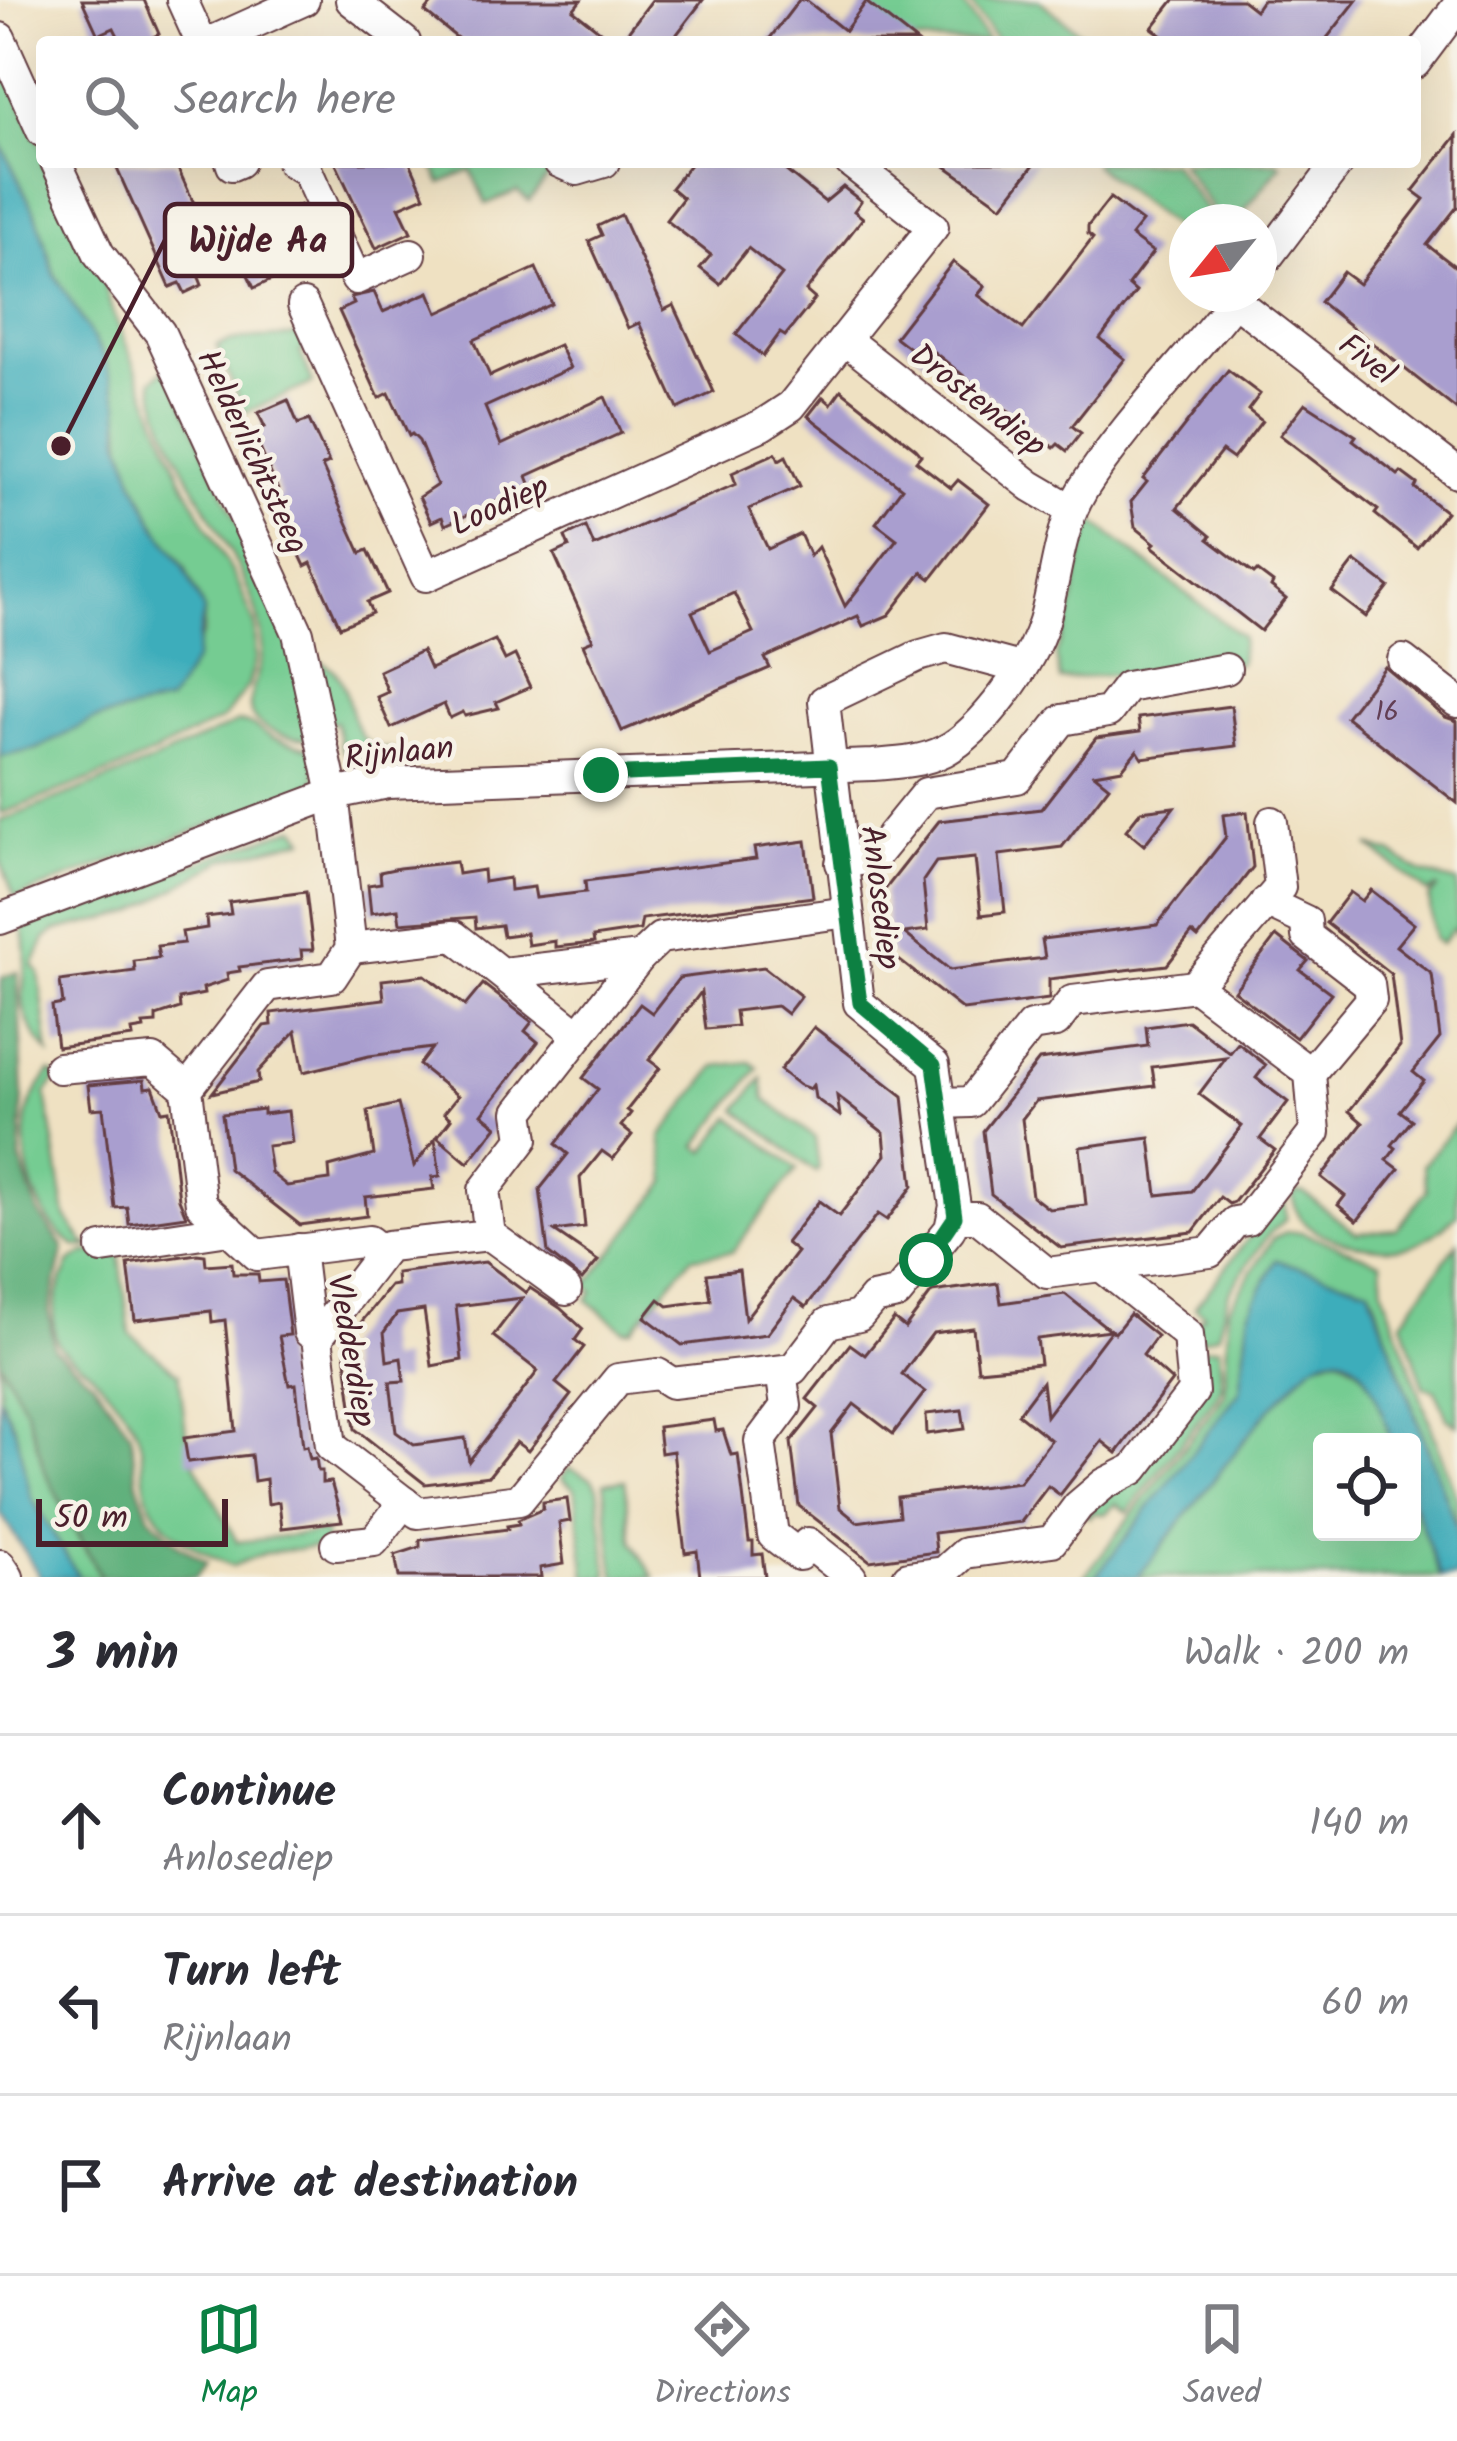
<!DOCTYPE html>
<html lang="en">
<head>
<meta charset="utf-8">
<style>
  :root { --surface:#fff; --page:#f2f2f3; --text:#2b2b33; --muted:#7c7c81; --line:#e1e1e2; --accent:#0b8043 }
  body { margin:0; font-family:Kalam,sans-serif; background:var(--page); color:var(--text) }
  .controls { position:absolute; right:36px; bottom:36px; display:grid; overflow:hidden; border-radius:12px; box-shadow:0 12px 48px #0002 }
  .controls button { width:108px; height:108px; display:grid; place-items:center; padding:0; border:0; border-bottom:3px solid var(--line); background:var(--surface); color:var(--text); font:60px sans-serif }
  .compass { position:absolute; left:1169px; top:204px; width:108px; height:108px; border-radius:50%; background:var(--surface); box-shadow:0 12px 48px #0002; rotate:240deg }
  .scale { position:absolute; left:36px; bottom:30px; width:192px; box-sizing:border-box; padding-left:12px; border:6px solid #4a1f2b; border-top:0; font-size:33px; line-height:42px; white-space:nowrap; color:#4a1f2b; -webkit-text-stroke:9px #f7f3e8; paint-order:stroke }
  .stop { position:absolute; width:36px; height:36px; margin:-27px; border:9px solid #0b8043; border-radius:50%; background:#fff }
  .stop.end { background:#0b8043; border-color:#fff; box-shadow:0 3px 12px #0008 }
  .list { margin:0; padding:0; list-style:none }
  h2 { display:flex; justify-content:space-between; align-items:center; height:156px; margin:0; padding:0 48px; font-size:51px }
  h2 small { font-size:39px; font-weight:400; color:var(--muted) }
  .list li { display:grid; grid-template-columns:78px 1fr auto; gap:36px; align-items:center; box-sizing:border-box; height:180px; padding:0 48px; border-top:3px solid var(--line) }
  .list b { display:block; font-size:45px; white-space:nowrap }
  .list p { margin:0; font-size:39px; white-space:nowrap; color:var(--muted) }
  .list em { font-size:39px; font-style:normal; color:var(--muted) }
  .icon { flex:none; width:66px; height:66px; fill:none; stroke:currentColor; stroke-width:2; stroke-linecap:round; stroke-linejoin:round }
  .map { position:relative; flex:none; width:1457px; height:1577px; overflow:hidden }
  .search { position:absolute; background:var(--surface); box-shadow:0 12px 48px #0002; left:36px; right:36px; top:36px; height:132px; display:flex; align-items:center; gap:30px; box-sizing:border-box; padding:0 42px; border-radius:12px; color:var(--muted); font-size:45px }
  .sheet { height:696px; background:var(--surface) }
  nav { display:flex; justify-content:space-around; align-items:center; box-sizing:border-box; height:168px; border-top:3px solid var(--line); background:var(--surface); font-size:33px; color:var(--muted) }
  nav a { display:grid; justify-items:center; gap:6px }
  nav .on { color:var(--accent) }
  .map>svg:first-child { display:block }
</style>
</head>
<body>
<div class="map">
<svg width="1457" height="1577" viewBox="0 0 1457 1577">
  <rect width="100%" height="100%" fill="#f7f3e8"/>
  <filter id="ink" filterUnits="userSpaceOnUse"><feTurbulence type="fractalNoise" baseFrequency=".00833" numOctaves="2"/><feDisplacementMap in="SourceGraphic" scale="24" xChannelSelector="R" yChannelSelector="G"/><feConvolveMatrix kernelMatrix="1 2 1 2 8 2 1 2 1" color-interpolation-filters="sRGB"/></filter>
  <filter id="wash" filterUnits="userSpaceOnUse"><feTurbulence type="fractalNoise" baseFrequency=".004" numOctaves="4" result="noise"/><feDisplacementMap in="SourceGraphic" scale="48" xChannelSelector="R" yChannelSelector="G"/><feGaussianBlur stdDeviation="2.7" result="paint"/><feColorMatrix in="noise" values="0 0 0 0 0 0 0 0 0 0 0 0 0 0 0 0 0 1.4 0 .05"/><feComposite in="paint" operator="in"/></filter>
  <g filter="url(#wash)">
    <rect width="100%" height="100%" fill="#efe1c2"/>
    <g fill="#74cc92" stroke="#5f765e" stroke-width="3">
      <polygon points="858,0 961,0 988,42 912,42"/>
      <polygon points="968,0 1039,0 1083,35 1077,42 998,42"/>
      <polygon points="0,56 42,148 42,162 102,274 111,308 182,479 239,585 255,625 256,659 248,686 223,719 127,766 0,814 0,757 37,749 93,720 169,702 203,633 204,611 185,567 156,526 134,480 124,454 121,423 105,359 54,273 37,217 0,142"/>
      <polygon points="431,162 542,162 553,170 529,201 517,191 486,204 471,170 441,183"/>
      <polygon points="1096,162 1171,162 1215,222 1187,222 1187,238 1094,165"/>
      <polygon points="1180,162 1278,162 1281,165 1238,219 1231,221 1215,213"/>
      <path d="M301 334 314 344 300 352 313 383 244 413 217 346C245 334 272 341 301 334Z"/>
      <path d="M167 367 289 638 313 739C294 739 267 734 254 718 242 704 261 672 262 655 263 643 261 630 258 618 234 534 167 467 152 380Z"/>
      <polygon points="1094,522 1242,637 1240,663 1120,678 1119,674 1060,680 1056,654 1070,618 1084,546"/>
      <path d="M319 660C322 662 334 669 336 672 356 698 346 750 391 749L401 757 350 759 342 749 336 722 328 724Z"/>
      <polygon points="238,722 252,725 273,738 315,750 316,780 310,787 15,898 0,860 0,821 137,768"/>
      <path d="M296 827 305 839 225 859 133 913 55 931 45 939 33 965 39 973 49 1053C2 1001 36 981 22 926Z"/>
      <polygon points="1369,846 1391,853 1422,873 1457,882 1457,934 1453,929 1441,944 1434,939 1429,898 1438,887 1428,893"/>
      <polygon points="750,1062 758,1068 697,1146 705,1152 731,1117 797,1169 732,1252 692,1257 632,1329 624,1330 587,1300 593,1291 586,1285 667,1182 661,1137 716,1066"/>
      <path d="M50 1072 58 1077 46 1094 66 1217 85 1244 100 1245C91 1246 80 1250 72 1244 33 1218 16 1149 30 1105 34 1093 43 1082 50 1072Z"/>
      <polygon points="762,1078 765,1099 815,1138 819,1168 816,1172 737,1110"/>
      <path d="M1457 1123V1214C1444 1227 1429 1240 1410 1246 1382 1253 1322 1242 1302 1220 1295 1212 1294 1203 1293 1193L1303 1192 1356 1233 1397 1229 1427 1190 1423 1165Z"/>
      <polygon points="1282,1195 1285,1195 1286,1219 1269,1234 1229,1292 1218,1334 1200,1340 1191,1332 1204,1314 1195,1307"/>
      <polygon points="1286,1232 1301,1232 1381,1262 1383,1290 1457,1499 1457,1529 1370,1288 1250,1311 1240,1391 1095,1577 1084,1577 1225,1394 1228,1309 1273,1239"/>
      <polygon points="1457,1243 1457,1425 1447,1418 1436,1390 1424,1387 1402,1321"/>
      <path d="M119 1251 130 1334 179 1374 188 1450 237 1542 325 1532 326 1546 265 1553 233 1566C193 1549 150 1527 144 1480 141 1455 144 1438 129 1417 118 1402 106 1387 93 1374 84 1364 64 1356 58 1344 47 1319 59 1285 70 1262L85 1253Z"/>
      <polygon points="1219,1347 1222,1386 1218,1395 1128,1512 1116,1504 1105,1514 1093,1513 1090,1517 1084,1512 1139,1473 1201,1348"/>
      <path d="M1338 1357C1375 1368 1380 1409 1392 1442H1322V1532H1412V1498L1440 1577H1138L1261 1419 1310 1366 1319 1360Z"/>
      <polygon points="0,1362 26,1409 62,1508 101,1577 79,1577 31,1497 15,1429 0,1397"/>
      <polygon points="569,1468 592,1479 598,1488 608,1577 586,1577 575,1489 561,1478"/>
      <polygon points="625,1480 632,1540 654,1577 615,1577 604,1483"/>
    </g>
    <polygon fill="#5fb07c" stroke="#546854" stroke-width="3" points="18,972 23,1095 20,1159 38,1212 64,1248 49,1312 54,1349 94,1382 131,1433 137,1483 149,1516 179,1545 207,1562 195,1577 101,1577 46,1474 26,1409 0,1361 0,1012 2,977"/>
    <g fill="#3eadbb" stroke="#446673" stroke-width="3">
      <polygon points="0,142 37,217 54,273 105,359 119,403 121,439 134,480 156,526 184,567 204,611 195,660 169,702 93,720 37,749 0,757"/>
      <path d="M1276 1260 1369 1288 1457 1529V1577H1440L1412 1498V1442H1392C1379 1407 1363 1328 1310 1366L1261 1419 1138 1577H1095L1240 1391 1250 1311Z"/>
      <polygon points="0,1397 15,1429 31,1497 79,1577 40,1577 0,1512"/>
    </g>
    <g id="blocks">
      <g fill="#a99ecf" fill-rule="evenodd">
        <polygon points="82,0 144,0 159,34 142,42 121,42 114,28 98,35"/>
        <polygon points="435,0 581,0 573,10 614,42 462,42 425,12"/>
        <polygon points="652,0 703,0 671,42 620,42"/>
        <polygon points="799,0 806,0 845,31 866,2 917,42 767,42"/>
        <polygon points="1174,0 1242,0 1255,10 1262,0 1357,0 1324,42 1171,42 1152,28"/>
        <polygon points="1457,135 1457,207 1427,245 1457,268 1457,410 1320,302 1343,272 1359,284 1424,199 1413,191"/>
        <polygon points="114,162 175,162 222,264 198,275 202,285 185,293 180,283 170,287"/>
        <polygon points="335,162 410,162 425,196 399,207 411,232 376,248"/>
        <polygon points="692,162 775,162 825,202 843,187 861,201 854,211 863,218 806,291 815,299 785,336 780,333 763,356 736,334 782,275 748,248 720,284 700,268 711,255 666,220 683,198 671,188"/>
        <polygon points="940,162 1036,162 1002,206"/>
        <polygon points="1110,198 1142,222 1131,236 1153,252 1128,285 1136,292 1100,339 1125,359 1072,426 1081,433 1067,451 1058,444 1054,448 934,352 926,361 895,337 953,262 985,286 978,295 1023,329 1093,238 1088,234 1088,226"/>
        <polygon points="300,205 324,256 254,288 235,246 260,235 256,224"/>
        <polygon points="621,215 664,310 674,305 714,392 678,409 639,323 628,328 589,241 602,235 598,226"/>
        <polygon points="536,268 552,304 474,340 490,376 559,345 570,368 485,407 501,445 605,397 621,433 527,476 531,486 445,525 442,517 431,522 419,497 437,485 419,441 412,434 409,436 389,393 379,398 339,311 354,304 351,297 374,292 383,312 429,292 438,313"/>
        <polygon points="1228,370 1260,394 1248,410 1262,421 1233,459 1222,451 1177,508 1211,536 1208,539 1254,574 1257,571 1273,583 1271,587 1286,599 1261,631 1152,546 1155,543 1135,527 1131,502 1147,482 1143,479"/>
        <path d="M841 390 916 449 921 455 916 461 951 488 958 480 989 504 931 579 922 572 889 615 863 626 858 616 765 658 770 668 622 731 583 644 593 640 554 554 569 547 565 537 586 527 594 546 736 484 732 473 776 453 779 460 786 456 800 486 749 509 768 549 800 534 810 556 818 547 845 606 897 539 876 523 902 488 808 416 823 397 831 404ZM734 593 753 632 710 651 692 612Z"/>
        <polygon points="288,400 298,424 309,420 329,463 322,466 341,509 361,553 368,550 388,593 367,602 372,613 340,627 311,563 305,566 274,500 281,497 253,432 265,427 258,413"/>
        <polygon points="1305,403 1356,436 1353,440 1398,475 1401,472 1417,484 1415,488 1446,512 1417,548 1375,514 1378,510 1280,435"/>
        <polygon points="1355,561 1389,587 1366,617 1332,591"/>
        <polygon points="495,640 505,660 515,655 530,687 496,702 499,708 465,716 463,712 450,718 444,704 391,728 377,697 388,692 379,671 422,651 430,669"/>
        <polygon points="1385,667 1445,717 1457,721 1457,803 1346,717"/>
        <polygon points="1231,706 1236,746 1142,758 1137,750 1122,769 1094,774 1109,786 1062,847 999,855 1005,912 981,915 975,858 936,862 923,881 928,930 904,933 950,970 1045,958 1042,939 1157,925 1226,837 1223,815 1247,812 1253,867 1198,938 1192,933 1167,965 1049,979 1049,999 963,1010 891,954 883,892 939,821 1041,809 1096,738 1140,732 1138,718"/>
        <polygon points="1174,807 1144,845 1126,830 1141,811"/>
        <polygon points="806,841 813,897 642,919 640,930 593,937 594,943 555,947 555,941 528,945 526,933 503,936 501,925 476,928 475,917 400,923 398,909 371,913 368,885 381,883 380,872 399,868 456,862 458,874 483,870 484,882 509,878 510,890 534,887 536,898 586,892 585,881 756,859 754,848"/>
        <polygon points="1371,890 1414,924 1396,946 1432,974 1440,1038 1413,1072 1424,1081 1400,1111 1412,1120 1392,1145 1396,1148 1387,1160 1399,1169 1357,1221 1338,1205 1345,1196 1321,1177 1363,1123 1349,1111 1400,1046 1391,974 1326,923 1350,892 1362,901"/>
        <polygon points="306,892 313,950 301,950 302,959 239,967 240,971 227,973 228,980 203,988 204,994 179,999 180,1008 156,1016 156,1023 143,1024 144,1029 132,1031 133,1037 57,1047 52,1006 63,1004 60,981 135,971 134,961 159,958 157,946 184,943 182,932 207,928 206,917 231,914 229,902"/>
        <polygon points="1276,936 1308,961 1300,970 1331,993 1296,1038 1234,991"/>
        <polygon points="764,967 801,996 787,1014 777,1006 735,1011 737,1026 706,1029 701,992 649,1060 660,1068 627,1110 631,1113 621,1126 632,1135 613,1159 602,1151 580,1178 585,1227 554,1231 598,1261 582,1280 548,1253 540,1189 568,1154 556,1144 598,1089 583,1078 640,1004 652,1013 679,978"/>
        <polygon points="425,975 465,1006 483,984 532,1022 525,1031 538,1042 482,1114 497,1126 468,1163 437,1137 451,1119 444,1113 458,1096 419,1065 432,1048 369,1056 304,1072 296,1031 258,1072 259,1082 212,1093 264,1026 272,1025 271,1013 384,999 382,980"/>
        <path d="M1188 1021 1230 1053 1238 1043 1266 1065 1256 1078 1288 1102 1260 1139 1275 1150 1234 1202 1229 1204 1220 1197 1193 1232 1061 1248 991 1194 983 1131 1039 1060 1148 1046 1146 1027ZM1226 1058 1199 1094 1242 1126 1192 1191 1157 1195 1150 1138 1080 1147 1086 1205 1049 1209 1032 1196 1022 1119 1036 1101 1155 1086 1152 1067Z"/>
        <polygon points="814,1027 903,1096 913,1186 887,1220 878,1214 806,1307 794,1298 767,1334 682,1345 645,1317 659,1299 668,1306 711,1300 707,1274 739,1270 745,1319 797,1252 786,1243 819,1201 839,1216 886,1155 884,1133 837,1096 840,1116 815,1098 813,1085 810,1089 799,1085 780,1070"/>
        <polygon points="144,1080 145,1088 153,1087 162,1111 169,1110 179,1199 186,1216 129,1224 127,1207 115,1208 103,1108 91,1109 88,1085"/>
        <polygon points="398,1104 414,1166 435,1139 440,1176 432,1177 434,1189 365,1197 367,1216 300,1225 229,1169 222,1114 263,1109 263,1114 288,1111 292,1143 267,1146 271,1173 287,1186 330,1180 329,1167 374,1155 368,1111"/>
        <polygon points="197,1254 205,1255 206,1265 232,1263 233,1274 258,1274 259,1282 283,1280 290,1335 279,1336 289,1385 296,1384 303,1447 307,1446 310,1459 316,1458 318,1471 322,1471 322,1483 331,1482 342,1521 282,1528 279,1502 268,1504 266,1479 254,1481 251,1455 188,1462 184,1438 236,1431 225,1320 212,1322 211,1311 135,1320 128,1264"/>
        <path d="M485 1262 526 1293 530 1288 560 1308 583 1329 575 1340 584 1347 556 1383 571 1395 528 1451 516 1442 489 1476 425 1484 355 1429 344 1344 390 1286 397 1285 396 1273ZM522 1298 493 1336 538 1371 469 1461 465 1438 414 1445 396 1432 390 1382 404 1381 401 1358 387 1361 384 1332 397 1314 424 1310 432 1366 462 1360 456 1306Z"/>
        <polygon points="998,1283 1001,1303 1065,1294 1110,1330 1037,1339 1040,1364 978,1370 973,1328 933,1333 902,1374 925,1392 893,1434 854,1404 831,1434 840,1508 857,1522 899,1516 897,1497 1019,1482 1051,1440 1018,1414 1042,1382 1046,1416 1111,1330 1115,1333 1130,1314 1157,1336 1143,1355 1172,1381 1117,1453 1102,1441 1060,1495 1048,1486 1021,1522 934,1533 936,1552 870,1561 799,1506 791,1442 818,1408 807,1399 850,1344 865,1355 894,1319 905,1328 932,1292"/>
        <polygon points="962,1410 965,1429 927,1434 926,1414"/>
        <polygon points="714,1420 716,1431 723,1430 731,1455 738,1454 749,1542 753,1542 753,1555 762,1554 765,1577 700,1577 697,1551 685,1553 673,1451 661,1453 658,1427"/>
        <polygon points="567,1499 570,1521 559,1523 564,1564 540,1568 541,1577 399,1577 395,1555 420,1547 420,1540 508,1529 507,1526 519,1524 518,1520 543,1509 543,1502"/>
      </g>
    </g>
  </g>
  <g filter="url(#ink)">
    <use href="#blocks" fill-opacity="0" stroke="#633c42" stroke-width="3"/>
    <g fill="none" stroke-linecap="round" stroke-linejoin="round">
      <defs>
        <g id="street">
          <polyline points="182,0 201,42"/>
          <polyline points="351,0 405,42"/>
          <polyline points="0,38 42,131"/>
          <polyline points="211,42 304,0"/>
          <polyline points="1415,63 1457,7"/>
          <polyline points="56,162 99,254 160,333 298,633 333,794 351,948 332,977 267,986 187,1089 201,1204 257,1255 369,1241 383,1252 388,1246 490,1235"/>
          <polyline points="231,162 232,165 239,162"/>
          <polyline points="292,162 307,171 356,279 411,254"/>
          <polyline points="559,162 577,170 604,162"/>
          <polyline points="1259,268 1339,162"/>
          <polyline points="1234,300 1457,473"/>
          <polyline points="303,305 426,576 762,425 791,406 933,227 850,162"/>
          <polyline points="844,339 1031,486 1072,510"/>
          <polyline points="1403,660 1457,702"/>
          <polyline points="841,863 873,858 926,793 1017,778 1062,720 1108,712 1127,687 1226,669"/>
          <polyline points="1266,902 1306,921 1307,936 1369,984 1371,1000 1310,1073"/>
          <path d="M0 919 333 794 388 783 873 765C897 763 922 762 944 751 983 731 1032 662 1044 621 1057 576 1058 530 1083 489 1125 423 1191 357 1239 294"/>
          <polyline points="351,948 454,936 579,1035"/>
          <polyline points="503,973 640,957"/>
          <polyline points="1195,986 1280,887 1272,822"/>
          <polyline points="59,1068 153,1060 187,1089"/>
          <polyline points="941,1103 971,1102 1031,1026 1056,1022 1072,1001 1195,986 1310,1073 1315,1132 1247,1220 1235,1222 1210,1252 1047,1273 977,1217 955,1217"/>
          <polyline points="102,1248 229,1229"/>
          <polyline points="299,1249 309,1332 317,1338 331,1446 418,1513 519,1500 618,1379 658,1374 672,1383 793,1369 828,1323 859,1316 873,1299 897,1294 950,1229 955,1206 934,1065 859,1003 824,701 918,656 946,648 1020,668"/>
          <polyline points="566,1290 490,1235 484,1190 523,1139 519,1112 640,957 660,938 848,912"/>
          <polyline points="317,1338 383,1252"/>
          <polyline points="781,1371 786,1406 760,1441 773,1535 799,1555 808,1543 851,1577"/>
          <polyline points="336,1545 374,1541 404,1502"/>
          <polyline points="0,1565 8,1577"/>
          <polyline points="908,1577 944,1572 965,1553 1052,1541 1078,1506 1104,1484 1134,1469 1193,1392 1188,1335 1101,1266"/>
        </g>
      </defs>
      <use href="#street" stroke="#633c42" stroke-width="34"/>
      <use href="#street" stroke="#fff" stroke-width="30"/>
    </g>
  </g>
  <g fill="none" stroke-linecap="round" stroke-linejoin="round" filter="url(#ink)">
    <polyline stroke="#0b8043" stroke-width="15" points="601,775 829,766 860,1003 934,1065 955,1217 926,1260"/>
  </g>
  <g text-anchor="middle" stroke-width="9" stroke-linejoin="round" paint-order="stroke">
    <g font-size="27" fill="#623f54">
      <text x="1387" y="720">16</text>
    </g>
    <g font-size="33" fill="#4a1f2b" stroke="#f7f3e8">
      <text transform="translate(1368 358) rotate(38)" y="12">Fivel</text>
      <text transform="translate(979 399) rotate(38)" y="12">Drostendiep</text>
      <text transform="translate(254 451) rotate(65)" y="12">Helderlichtsteeg</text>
      <text transform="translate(499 504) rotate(-24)" y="12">Loodiep</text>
      <text transform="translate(399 751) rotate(-6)" y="12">Rijnlaan</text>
      <text transform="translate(882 897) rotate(83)" y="12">Anlosediep</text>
      <text transform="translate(353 1350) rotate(80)" y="12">Vledderdiep</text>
    </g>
  </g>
  <path fill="none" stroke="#4a1f2b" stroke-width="4.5" d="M61 446L165 240"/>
  <circle fill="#4a1f2b" stroke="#f7f3e8" stroke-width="4.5" cx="61" cy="446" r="12"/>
  <rect fill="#f7f3e8" stroke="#4a1f2b" stroke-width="4.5" x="165" y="204" width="187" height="72" rx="12"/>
  <g font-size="36" text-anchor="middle" font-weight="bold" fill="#4a1f2b">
    <text x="258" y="252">Wijde Aa</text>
  </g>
</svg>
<div class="controls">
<button><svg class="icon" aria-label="locate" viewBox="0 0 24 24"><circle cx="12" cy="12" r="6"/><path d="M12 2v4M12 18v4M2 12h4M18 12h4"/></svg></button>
</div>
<svg class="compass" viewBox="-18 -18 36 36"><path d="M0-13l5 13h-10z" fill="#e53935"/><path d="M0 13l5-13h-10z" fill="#7c7c81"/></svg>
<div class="scale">50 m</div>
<div class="stop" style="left:926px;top:1260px"></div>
<div class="stop end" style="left:601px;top:775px"></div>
<div class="search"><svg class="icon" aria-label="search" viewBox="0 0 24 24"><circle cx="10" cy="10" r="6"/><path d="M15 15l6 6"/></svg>Search here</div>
</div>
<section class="sheet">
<h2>3 min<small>Walk · 200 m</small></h2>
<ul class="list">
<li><svg class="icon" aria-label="ahead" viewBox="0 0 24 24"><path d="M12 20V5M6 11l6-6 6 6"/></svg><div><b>Continue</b><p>Anlosediep</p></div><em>140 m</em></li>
<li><svg class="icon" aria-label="left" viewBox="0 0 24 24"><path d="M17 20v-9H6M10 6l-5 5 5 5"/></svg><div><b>Turn left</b><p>Rijnlaan</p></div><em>60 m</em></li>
<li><svg class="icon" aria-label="arrive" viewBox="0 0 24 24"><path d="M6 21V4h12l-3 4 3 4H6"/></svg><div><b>Arrive at destination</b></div></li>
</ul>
</section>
<nav>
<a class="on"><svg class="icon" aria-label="map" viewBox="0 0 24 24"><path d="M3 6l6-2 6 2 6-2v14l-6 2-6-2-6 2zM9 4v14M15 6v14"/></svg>Map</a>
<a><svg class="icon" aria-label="directions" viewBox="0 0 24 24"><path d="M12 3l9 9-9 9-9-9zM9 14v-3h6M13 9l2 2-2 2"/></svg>Directions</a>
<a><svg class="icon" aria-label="saved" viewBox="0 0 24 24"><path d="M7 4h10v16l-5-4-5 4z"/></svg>Saved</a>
</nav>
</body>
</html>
